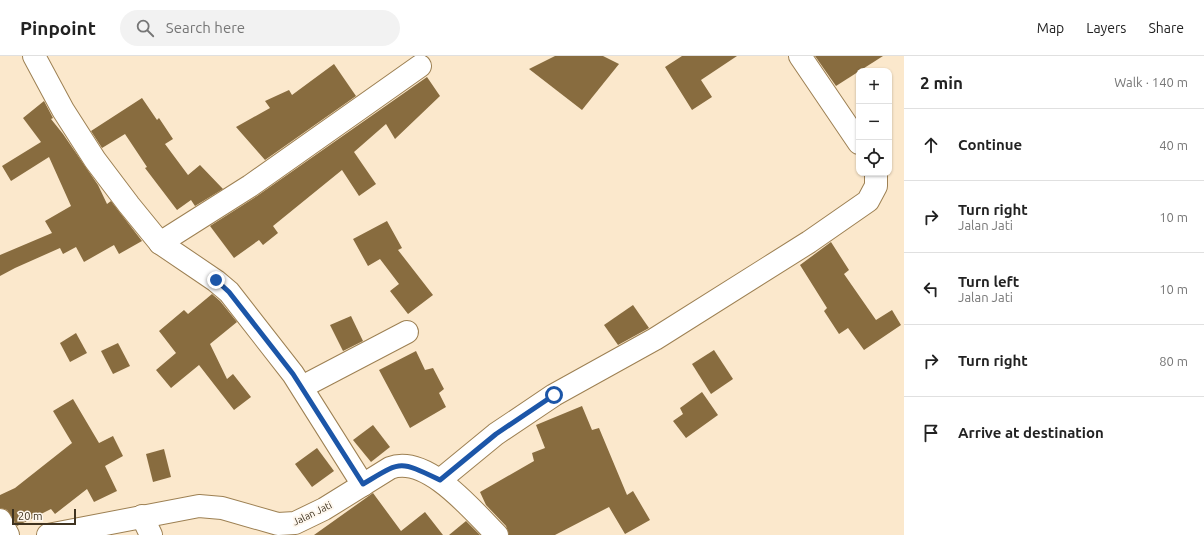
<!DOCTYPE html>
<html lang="en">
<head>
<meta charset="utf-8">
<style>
  :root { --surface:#fff; --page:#f2f2f2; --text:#222; --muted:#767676; --line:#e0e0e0 }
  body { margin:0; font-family:Ubuntu,sans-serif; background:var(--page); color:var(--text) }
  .controls { position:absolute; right:12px; top:12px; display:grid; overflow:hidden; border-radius:8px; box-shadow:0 1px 3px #0004 }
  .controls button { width:36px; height:36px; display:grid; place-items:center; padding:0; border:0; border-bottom:1px solid var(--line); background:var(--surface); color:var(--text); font:20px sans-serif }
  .scale { position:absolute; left:12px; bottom:10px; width:64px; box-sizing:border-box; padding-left:4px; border:2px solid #3f3320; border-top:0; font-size:11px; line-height:14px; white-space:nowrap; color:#3f3320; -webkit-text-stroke:3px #fef7ee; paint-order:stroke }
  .stop { position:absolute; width:12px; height:12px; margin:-9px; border:3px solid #1c56a8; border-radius:50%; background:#fff }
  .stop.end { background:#1c56a8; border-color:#fff; box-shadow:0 1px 4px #0008 }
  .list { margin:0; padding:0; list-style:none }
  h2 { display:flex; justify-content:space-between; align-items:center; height:52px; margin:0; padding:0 16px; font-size:17px }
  h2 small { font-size:13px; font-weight:400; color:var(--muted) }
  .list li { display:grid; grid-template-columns:26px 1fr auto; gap:12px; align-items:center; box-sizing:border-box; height:72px; padding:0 16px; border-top:1px solid var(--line) }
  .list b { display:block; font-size:15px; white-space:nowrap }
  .list p { margin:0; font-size:13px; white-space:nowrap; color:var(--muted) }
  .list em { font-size:13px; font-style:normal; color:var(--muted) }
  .icon { flex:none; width:22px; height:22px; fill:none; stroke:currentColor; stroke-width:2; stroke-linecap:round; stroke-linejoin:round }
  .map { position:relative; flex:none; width:904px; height:479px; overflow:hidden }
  header { display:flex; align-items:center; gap:24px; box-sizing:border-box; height:56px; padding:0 20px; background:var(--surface); border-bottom:1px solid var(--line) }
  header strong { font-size:19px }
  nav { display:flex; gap:22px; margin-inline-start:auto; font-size:14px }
  .search { width:280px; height:36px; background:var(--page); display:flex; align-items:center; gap:10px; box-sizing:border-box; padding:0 14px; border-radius:22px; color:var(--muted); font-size:15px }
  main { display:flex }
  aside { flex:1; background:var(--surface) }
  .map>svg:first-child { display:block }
</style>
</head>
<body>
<header>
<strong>Pinpoint</strong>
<div class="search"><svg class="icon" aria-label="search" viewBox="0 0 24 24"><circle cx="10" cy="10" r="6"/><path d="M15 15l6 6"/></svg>Search here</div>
<nav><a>Map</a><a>Layers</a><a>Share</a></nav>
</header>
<main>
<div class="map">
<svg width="904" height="479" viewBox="0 0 904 479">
  <rect width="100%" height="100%" fill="#fbe8cc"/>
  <g fill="#886c3f">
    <polygon points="555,0 603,0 619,8 582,54 529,13"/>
    <polygon points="682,0 737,0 701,24 712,41 692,54 665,11"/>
    <polygon points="815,0 883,0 836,30"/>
    <polygon points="334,8 356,40 265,104 236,71 270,52 265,45 289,34 292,39"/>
    <polygon points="427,21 440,40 395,83 386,68 354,96 376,128 359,140 342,114 273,170 278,177 263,189 259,184 234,202 210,170 257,140"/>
    <polygon points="142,42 157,64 159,62 173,83 165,88 188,119 200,109 223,133 195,150 191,144 177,154 145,112 147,111 125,78 102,92 91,75"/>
    <polygon points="44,45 53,62 51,63 63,78 98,129 107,148 111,145 142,185 119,198 114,189 84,206 76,191 63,198 60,192 15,212 0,220 0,199 52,177 45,165 71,150 49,101 11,125 2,110 41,86 23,62"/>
    <polygon points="387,165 402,192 398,194 433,239 408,258 390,235 399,228 380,203 368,210 353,183"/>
    <polygon points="831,186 849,214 844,218 876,264 892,254 901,269 864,294 848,272 839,278 824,255 827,252 800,209"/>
    <polygon points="212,238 220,245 237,266 210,288 227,323 233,318 251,341 234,354 199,309 171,332 156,314 176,297 159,275 184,254 188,258"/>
    <polygon points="633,249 649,272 618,289 604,269"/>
    <polygon points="351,260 363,285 343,295 330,269"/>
    <polygon points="76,277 87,297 70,306 60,287"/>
    <polygon points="118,287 130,310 113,318 101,295"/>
    <polygon points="714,294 733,323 711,338 692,308"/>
    <polygon points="416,295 425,314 433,312 444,333 439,337 446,351 410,372 379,314"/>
    <polygon points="702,336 718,359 686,382 673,365 683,358 680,352"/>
    <polygon points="73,343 99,387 113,380 123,400 105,410 117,435 94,446 87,433 55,458 51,453 17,470 7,454 0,452 0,439 15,432 72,387 53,355"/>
    <polygon points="582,350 592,374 599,372 627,439 633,435 650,464 625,478 609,451 555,479 509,479 506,470 486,449 480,436 534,405 532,397 545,392 536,369"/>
    <polygon points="373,369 390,391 371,406 353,384"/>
    <polygon points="317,392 334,415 312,431 295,408"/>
    <polygon points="164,393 171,421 153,426 146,398"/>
    <polygon points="373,437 401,475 425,456 443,479 314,479"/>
    <polygon points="466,465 480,479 449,479"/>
  </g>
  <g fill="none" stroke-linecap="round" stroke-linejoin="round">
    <defs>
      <g id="minor">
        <polyline points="34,0 63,54 95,104 129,149 160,187 216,225 229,236 293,318 363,429"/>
        <polyline points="800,0 859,87"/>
        <polyline points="160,187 250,130 420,10"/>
        <polyline points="302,331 407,276"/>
        <polyline points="440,424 496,378 554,339 655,283 809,186 868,145 876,130 876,117"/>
        <polyline points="142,460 151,479"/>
        <polyline points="0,464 8,479"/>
        <path d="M48 479 199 450 222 452 278 468 295 467 324 453 390 412C427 398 473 455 497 479"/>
      </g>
    </defs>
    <use href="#minor" stroke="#9d8053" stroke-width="24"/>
    <use href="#minor" stroke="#fff" stroke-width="22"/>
  </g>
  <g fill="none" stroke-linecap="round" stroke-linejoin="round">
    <path stroke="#1c56a8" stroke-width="5" d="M216 224 229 236 293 318 363 428C402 405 398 404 440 424L496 378 554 339"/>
  </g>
  <g text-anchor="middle" stroke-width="4" stroke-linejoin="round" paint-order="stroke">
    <g font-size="10" fill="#3f3320" stroke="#fef7ee">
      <text transform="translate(312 457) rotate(-26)" y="4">Jalan Jati</text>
    </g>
  </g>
</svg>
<div class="controls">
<button>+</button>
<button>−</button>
<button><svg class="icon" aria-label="locate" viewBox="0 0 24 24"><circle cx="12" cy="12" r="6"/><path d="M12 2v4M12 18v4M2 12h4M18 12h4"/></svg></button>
</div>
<div class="scale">20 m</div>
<div class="stop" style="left:554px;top:339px"></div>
<div class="stop end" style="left:216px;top:224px"></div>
</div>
<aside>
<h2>2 min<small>Walk · 140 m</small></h2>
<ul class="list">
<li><svg class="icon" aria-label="ahead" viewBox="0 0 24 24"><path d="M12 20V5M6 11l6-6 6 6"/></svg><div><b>Continue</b></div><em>40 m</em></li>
<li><svg class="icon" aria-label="right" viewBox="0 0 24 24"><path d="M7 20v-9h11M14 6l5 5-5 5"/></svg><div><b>Turn right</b><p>Jalan Jati</p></div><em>10 m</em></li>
<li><svg class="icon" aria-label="left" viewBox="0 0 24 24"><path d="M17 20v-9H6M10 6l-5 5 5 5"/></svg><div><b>Turn left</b><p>Jalan Jati</p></div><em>10 m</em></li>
<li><svg class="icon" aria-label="right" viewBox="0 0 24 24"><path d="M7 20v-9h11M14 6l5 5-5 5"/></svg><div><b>Turn right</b></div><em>80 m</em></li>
<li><svg class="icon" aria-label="arrive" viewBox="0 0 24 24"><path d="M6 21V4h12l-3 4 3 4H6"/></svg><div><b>Arrive at destination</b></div></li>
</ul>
</aside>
</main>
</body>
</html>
